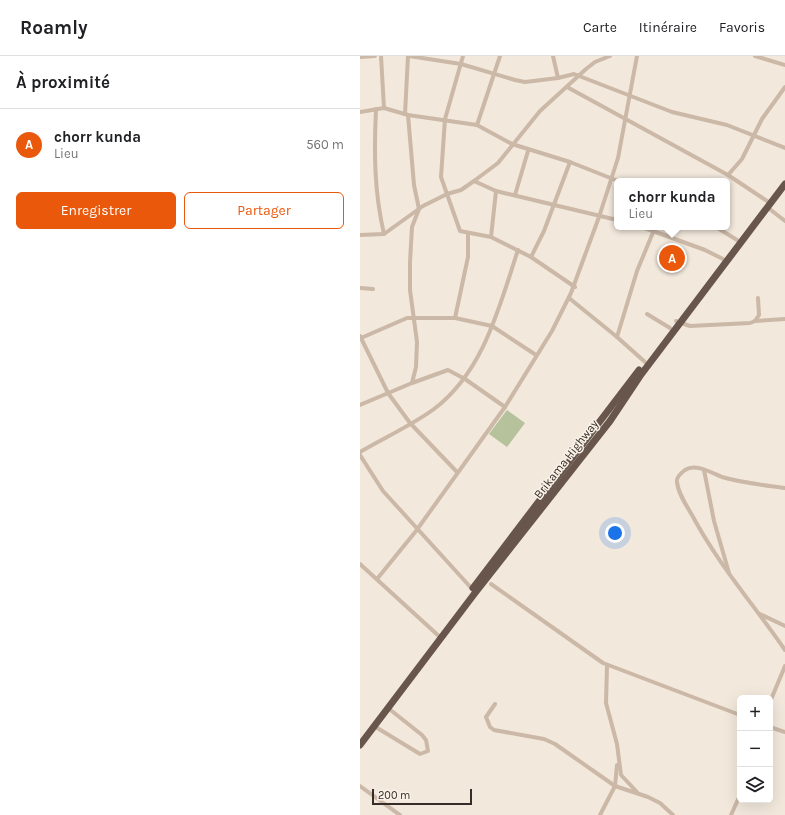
<!DOCTYPE html>
<html lang="fr">
<head>
<meta charset="utf-8">
<style>
  :root { --surface:#fff; --page:#f6f6f6; --text:#202124; --muted:#757577; --line:#e0e0e0; --accent:#ea580c }
  body { margin:0; font-family:Karla,sans-serif; background:var(--page); color:var(--text) }
  .controls { position:absolute; right:12px; bottom:12px; display:grid; overflow:hidden; border-radius:6px; box-shadow:0 4px 16px #0002 }
  .controls button { width:36px; height:36px; display:grid; place-items:center; padding:0; border:0; border-bottom:1px solid var(--line); background:var(--surface); color:var(--text); font:20px sans-serif }
  .scale { position:absolute; left:12px; bottom:10px; width:100px; box-sizing:border-box; padding-left:4px; border:2px solid #372d28; border-top:0; font-size:11px; line-height:14px; white-space:nowrap; color:#372d28; -webkit-text-stroke:3px #faf2e8; paint-order:stroke }
  .you { position:absolute; left:255px; top:477px; width:14px; height:14px; margin:-10px; border:3px solid #fff; border-radius:50%; background:#1a73e8; box-shadow:0 0 0 6px #1a73e833 }
  .badge { display:grid; place-items:center; width:26px; height:26px; border-radius:50%; background:var(--accent); color:#fff; font-size:13px; font-weight:700 }
  .pin { position:absolute; translate:-50% -50%; border:2px solid #fff; box-shadow:0 1px 4px #0006 }
  .popup { position:absolute; left:254px; top:122px; width:116px; height:52px; box-sizing:border-box; display:grid; place-content:center; border-radius:6px; background:var(--surface); filter:drop-shadow(0 1px 3px #0005); font-size:13px; white-space:nowrap; color:var(--muted) }
  .popup b { font-size:15px; color:var(--text) }
  .popup::after { content:''; position:absolute; left:50%; top:100%; margin-left:-8px; border:8px solid transparent; border-top-color:var(--surface) }
  .list { margin:0; padding:0; list-style:none }
  h2 { display:flex; justify-content:space-between; align-items:center; height:52px; margin:0; padding:0 16px; font-size:17px }
  h2 small { font-size:13px; font-weight:400; color:var(--muted) }
  .list li { display:grid; grid-template-columns:26px 1fr auto; gap:12px; align-items:center; box-sizing:border-box; height:72px; padding:0 16px; border-top:1px solid var(--line) }
  .list b { display:block; font-size:15px; white-space:nowrap }
  .list p { margin:0; font-size:13px; white-space:nowrap; color:var(--muted) }
  .list em { font-size:13px; font-style:normal; color:var(--muted) }
  .actions { display:flex; gap:8px; padding:12px 16px }
  .actions a { flex:1; padding:9px 0; border:1px solid var(--accent); border-radius:6px; text-align:center; font-size:14px; color:var(--accent) }
  .actions .main { background:var(--accent); color:#fff }
  .icon { flex:none; width:22px; height:22px; fill:none; stroke:currentColor; stroke-width:2; stroke-linecap:round; stroke-linejoin:round }
  .map { position:relative; flex:none; width:425px; height:759px; overflow:hidden }
  header { display:flex; align-items:center; gap:24px; box-sizing:border-box; height:56px; padding:0 20px; background:var(--surface); border-bottom:1px solid var(--line) }
  header strong { font-size:19px }
  nav { display:flex; gap:22px; margin-inline-start:auto; font-size:14px }
  main { display:flex }
  aside { flex:1; background:var(--surface) }
  .map>svg:first-child { display:block }
</style>
</head>
<body>
<header>
<strong>Roamly</strong>
<nav><a>Carte</a><a>Itinéraire</a><a>Favoris</a></nav>
</header>
<main>
<aside>
<h2>À proximité<small></small></h2>
<ul class="list">
<li><span class="badge">A</span><div><b>chorr kunda</b><p>Lieu</p></div><em>560 m</em></li>
</ul>
<div class="actions"><a class="main">Enregistrer</a><a>Partager</a></div>
</aside>
<div class="map">
<svg width="425" height="759" viewBox="0 0 425 759">
  <rect width="100%" height="100%" fill="#f2e8dc"/>
  <polygon fill="#b5c29b" points="147,354 165,367 147,391 129,378"/>
  <g fill="none" stroke-linecap="round" stroke-linejoin="round">
    <g stroke="#cbb8a7" stroke-width="4">
      <polyline points="21,0 24,52"/>
      <polyline points="49,0 101,8 155,24 165,26 198,22 214,18 312,56 367,69 425,92"/>
      <polyline points="103,0 85,63 81,121 100,175 131,181 171,201 215,231"/>
      <polyline points="193,0 198,22"/>
      <polyline points="395,0 425,9"/>
      <polyline points="0,1 15,0"/>
      <polyline points="207,31 368,119 407,145"/>
      <path d="M16 53C14 96 14 135 24 178"/>
      <polyline points="0,56 24,52 48,59 117,69 152,88 210,106 258,125"/>
      <polyline points="45,58 48,0"/>
      <polyline points="48,59 54,129 59,153 52,171 50,206 50,234 57,286 56,311 52,327"/>
      <polyline points="117,69 140,0"/>
      <polyline points="368,119 382,103 402,63 425,31"/>
      <polyline points="114,125 136,135 257,164"/>
      <polyline points="155,139 168,95"/>
      <polyline points="407,151 425,165"/>
      <polyline points="282,171 345,194 363,203"/>
      <polyline points="356,171 377,184"/>
      <polyline points="0,179 24,178 63,150 87,138 101,134 114,125 138,107 180,55 226,13 235,6 250,0"/>
      <polyline points="131,181 136,135"/>
      <polyline points="171,201 184,175 210,106"/>
      <polyline points="0,232 13,233"/>
      <polyline points="209,242 257,281 285,306"/>
      <polyline points="287,258 310,272"/>
      <polyline points="95,262 108,201 108,177"/>
      <polyline points="316,265 330,270 390,267 395,265 399,259 398,242"/>
      <polyline points="395,265 425,263"/>
      <polyline points="0,280 28,337 50,367 97,416"/>
      <polyline points="257,281 277,215 294,174"/>
      <polyline points="1,282 47,262 95,262 132,270 176,299"/>
      <polyline points="0,349 52,327 88,314 105,323 145,351"/>
      <path d="M0 396C22 383 54 368 74 353 124 315 139 251 158 194"/>
      <polyline points="0,399 23,435 114,535"/>
      <polyline points="344,414 354,465 369,517"/>
      <path d="M425 432C404 429 382 427 362 421 352 417 336 407 325 414 321 417 316 421 317 426 318 437 326 449 332 459 358 508 394 549 425 594"/>
      <polyline points="0,508 81,582"/>
      <polyline points="17,523 56,475 145,351 192,275 211,237 239,161 258,102 277,0"/>
      <polyline points="131,528 243,607 380,659"/>
      <polyline points="400,558 425,570"/>
      <polyline points="247,609 246,647 257,688 261,719 277,736"/>
      <polyline points="410,646 425,610"/>
      <polyline points="135,648 126,661 130,671 134,674 184,683 195,688 255,730 288,741 300,747 313,759"/>
      <polyline points="14,670 60,698 68,695 66,684 62,679 28,652"/>
      <polyline points="410,671 425,676"/>
      <polyline points="0,730 40,759"/>
      <polyline points="240,759 255,730 257,709"/>
      <polyline points="371,759 380,739"/>
    </g>
    <g stroke="#68564c" stroke-width="7">
      <polyline points="113,532 279,314"/>
      <polyline points="0,689 115,537 250,365 280,320 425,128"/>
    </g>
  </g>
  <g text-anchor="middle" stroke-width="3" stroke-linejoin="round" paint-order="stroke">
    <g font-size="12" fill="#372d28" stroke="#faf2e8">
      <text transform="translate(206 403) rotate(-52)" y="4">Brikama Highway</text>
    </g>
  </g>
</svg>
<div class="controls">
<button>+</button>
<button>−</button>
<button><svg class="icon" aria-label="layers" viewBox="0 0 24 24"><path d="M12 4l9 5-9 5-9-5zM3 14l9 5 9-5"/></svg></button>
</div>
<div class="scale">200 m</div>
<div class="you"></div>
<div class="pin badge" style="left:312px;top:202px">A</div>
<div class="popup"><b>chorr kunda</b>Lieu</div>
</div>
</main>
</body>
</html>
